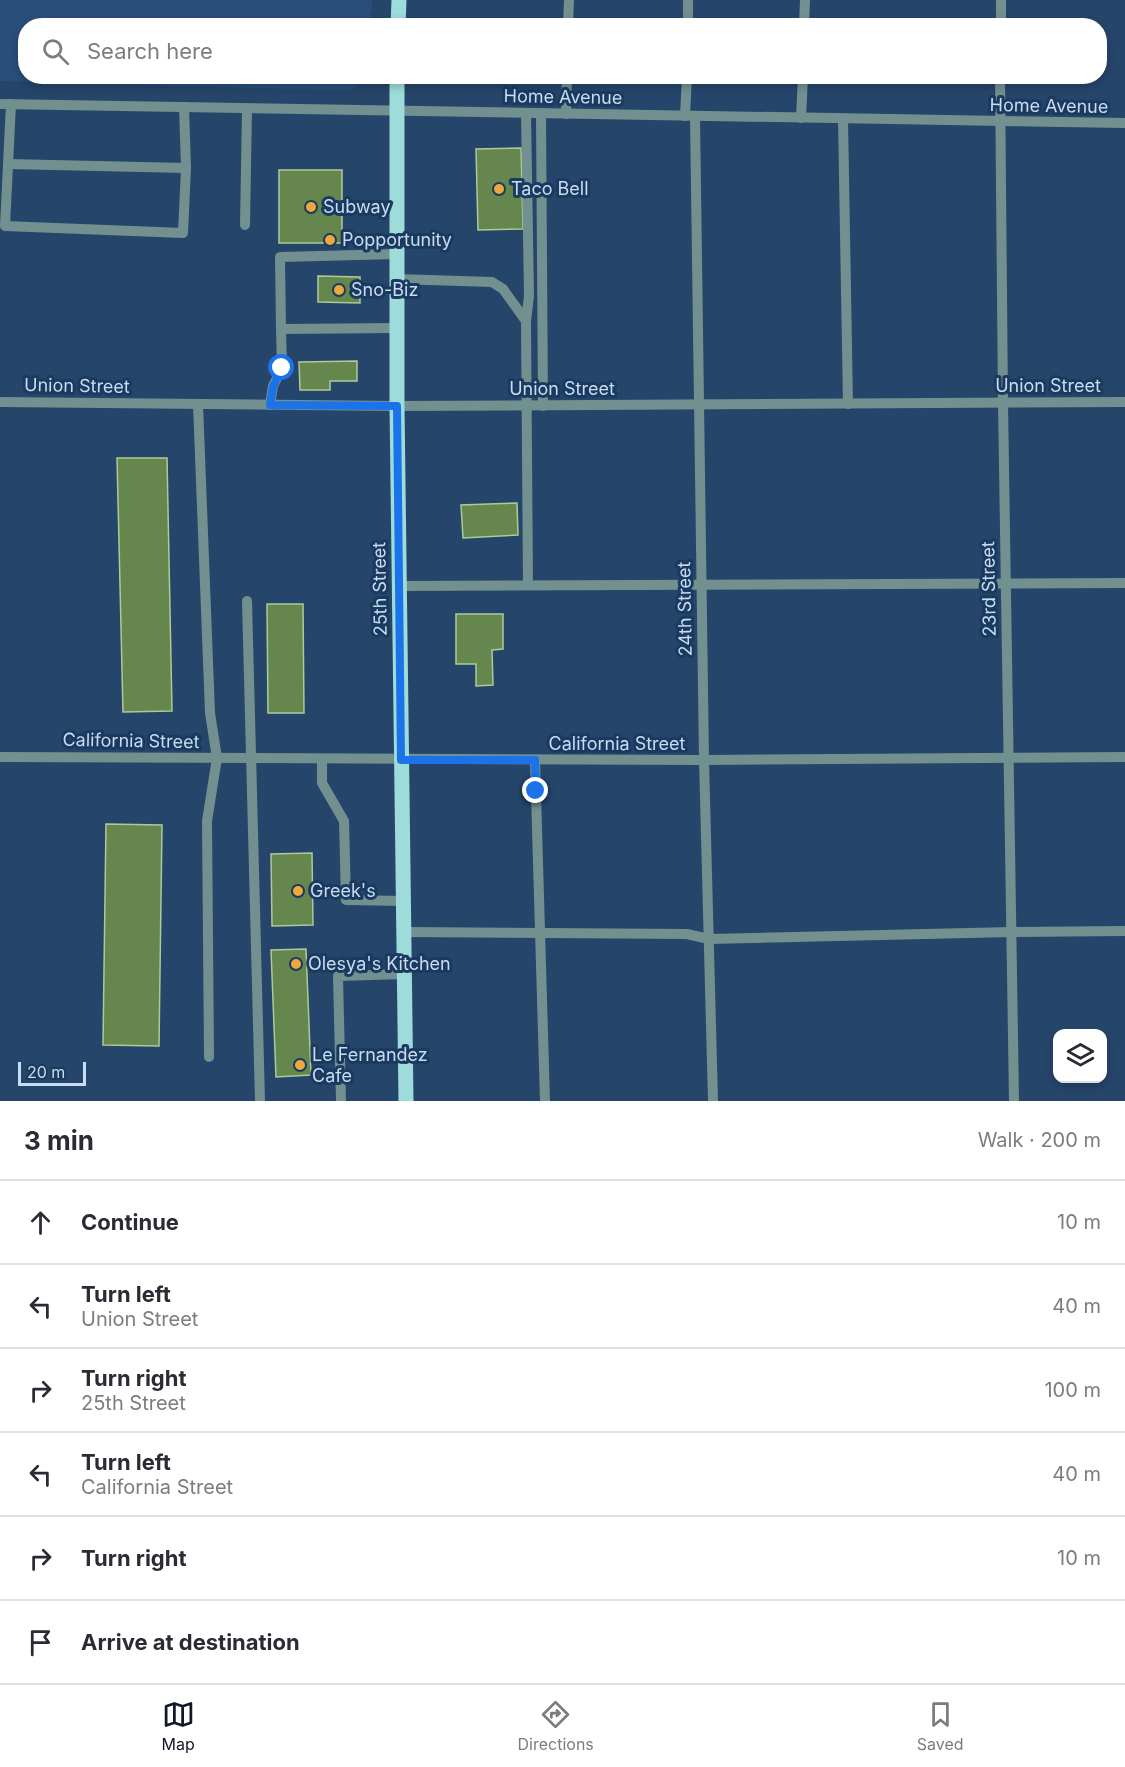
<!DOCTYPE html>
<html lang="en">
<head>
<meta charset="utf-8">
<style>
  :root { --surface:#fff; --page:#f7f7f7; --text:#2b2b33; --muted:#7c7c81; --line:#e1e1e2; --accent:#111827 }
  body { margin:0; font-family:Inter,sans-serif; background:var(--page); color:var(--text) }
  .controls { position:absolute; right:18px; bottom:18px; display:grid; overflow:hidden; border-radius:12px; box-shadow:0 3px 9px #0003 }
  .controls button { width:54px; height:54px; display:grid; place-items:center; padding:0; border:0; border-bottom:2px solid var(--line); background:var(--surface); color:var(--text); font:30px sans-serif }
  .scale { position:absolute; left:18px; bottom:15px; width:68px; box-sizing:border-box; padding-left:6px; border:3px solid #c9dcf3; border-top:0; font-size:16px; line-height:21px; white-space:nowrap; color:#c9dcf3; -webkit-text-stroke:4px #1a3a5f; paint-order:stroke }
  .stop { position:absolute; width:18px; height:18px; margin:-14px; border:4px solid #1a73e8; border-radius:50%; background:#fff }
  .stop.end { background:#1a73e8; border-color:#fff; box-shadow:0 2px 6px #0008 }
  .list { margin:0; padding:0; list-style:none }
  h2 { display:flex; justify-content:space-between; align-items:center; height:78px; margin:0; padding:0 24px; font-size:26px }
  h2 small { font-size:20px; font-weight:400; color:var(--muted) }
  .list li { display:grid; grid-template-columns:39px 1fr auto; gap:18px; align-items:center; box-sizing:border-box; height:84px; padding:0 24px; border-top:2px solid var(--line) }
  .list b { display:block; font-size:22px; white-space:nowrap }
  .list p { margin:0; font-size:20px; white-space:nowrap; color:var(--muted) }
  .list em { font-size:20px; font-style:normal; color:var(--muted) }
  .icon { flex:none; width:33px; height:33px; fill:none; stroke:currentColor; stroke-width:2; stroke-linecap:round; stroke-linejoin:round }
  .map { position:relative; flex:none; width:1125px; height:1101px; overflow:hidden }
  .search { position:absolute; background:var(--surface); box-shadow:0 3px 9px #0003; left:18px; right:18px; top:18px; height:66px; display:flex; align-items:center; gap:15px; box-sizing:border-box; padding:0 21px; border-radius:24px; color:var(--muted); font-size:22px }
  .sheet { height:582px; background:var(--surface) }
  nav { display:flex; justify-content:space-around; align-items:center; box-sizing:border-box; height:84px; border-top:2px solid var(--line); background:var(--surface); font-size:16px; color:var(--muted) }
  nav a { display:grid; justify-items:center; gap:3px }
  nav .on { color:var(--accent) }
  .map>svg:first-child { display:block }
</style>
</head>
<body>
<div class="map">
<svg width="1125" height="1101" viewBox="0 0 1125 1101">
  <rect width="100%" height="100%" fill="#25456a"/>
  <polygon fill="#294e79" points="0,0 372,0 371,25 26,26 26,76 370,76 370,78 349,91 0,81"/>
  <g fill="#65864d" stroke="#adcb9a" stroke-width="1.5">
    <polygon points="521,148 523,229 478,230 476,149"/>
    <rect x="279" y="170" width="63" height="73"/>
    <polygon points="318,276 360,277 360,303 318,302"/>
    <polygon points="357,361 357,381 330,381 330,390 300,390 299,362"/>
    <polygon points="117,458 167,458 172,711 123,712"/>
    <polygon points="517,503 518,535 463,538 461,505"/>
    <polygon points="267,604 303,604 304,713 268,713"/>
    <polygon points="456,614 503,614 503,649 492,650 493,685 476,686 476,664 456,664"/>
    <polygon points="106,824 162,825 159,1046 103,1045"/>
    <polygon points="312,853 313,925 272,926 271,854"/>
    <polygon points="306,949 311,1075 276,1077 271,950"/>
  </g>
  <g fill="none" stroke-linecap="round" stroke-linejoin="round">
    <g stroke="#72908f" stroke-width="10">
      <polyline points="568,26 569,0"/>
      <polyline points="688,26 688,0"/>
      <polyline points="804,26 805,0"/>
      <polyline points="1001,26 1001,0"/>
      <polyline points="1000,76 1003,403 1014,1101"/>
      <polyline points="0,104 1125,123"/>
      <polyline points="11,104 5,226 183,233 186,168 184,107"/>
      <polyline points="541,113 543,406"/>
      <polyline points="566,114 567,76"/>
      <polyline points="685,116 687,76"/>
      <polyline points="695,116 704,760 713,1101"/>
      <polyline points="801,118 803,76"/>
      <polyline points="843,119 848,404"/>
      <polyline points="8,164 186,168"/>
      <polyline points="245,225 247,109"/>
      <polyline points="397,254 280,257 281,329 397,328"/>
      <polyline points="397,279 492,282 503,289 526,321 528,585"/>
      <polyline points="526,321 529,296 526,113"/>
      <polyline points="0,402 397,406 1125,402"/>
      <polyline points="198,404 210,713 217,758 207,821 209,1057"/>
      <polyline points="270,405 273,386 282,368 281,329"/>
      <polyline points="399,586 1125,583"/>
      <polyline points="247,601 260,1101"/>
      <polyline points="0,757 704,760 1125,757"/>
      <polyline points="322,759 322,783 344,821 346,900 403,901"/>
      <polyline points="535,760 545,1101"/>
      <polyline points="404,932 687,934 709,939 1012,932 1125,931"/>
      <polyline points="341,1101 338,976 404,974"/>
    </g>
    <g stroke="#9ddcda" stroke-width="15">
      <polyline points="398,26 399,0"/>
      <polyline points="397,76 397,406 406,1101"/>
    </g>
  </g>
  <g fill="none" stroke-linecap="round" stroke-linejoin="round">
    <polyline stroke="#1a73e8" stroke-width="8" points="282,368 273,387 270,405 397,406 401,760 535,760 536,791"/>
  </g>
  <g fill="#eea83c" stroke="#1a3a5f" stroke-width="2">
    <circle cx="499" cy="189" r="6"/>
    <circle cx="311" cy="207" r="6"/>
    <circle cx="330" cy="240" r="6"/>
    <circle cx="339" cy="290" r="6"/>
    <circle cx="298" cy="891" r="6"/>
    <circle cx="296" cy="964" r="6"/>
    <circle cx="300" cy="1065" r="6"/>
  </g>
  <g text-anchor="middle" stroke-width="6" stroke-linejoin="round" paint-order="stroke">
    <g font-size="18" fill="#c9dcf3" stroke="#1a3a5f">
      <text transform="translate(563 97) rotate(1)" y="6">Home Avenue</text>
      <text transform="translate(1049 106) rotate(1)" y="6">Home Avenue</text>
      <text transform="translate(77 386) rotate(1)" y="6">Union Street</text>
      <text x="1048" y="392">Union Street</text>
      <text x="562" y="395">Union Street</text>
      <text transform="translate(380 589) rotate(-91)" y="6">25th Street</text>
      <text transform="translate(989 589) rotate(-91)" y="6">23rd Street</text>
      <text transform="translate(685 609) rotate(-91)" y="6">24th Street</text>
      <text transform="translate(131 741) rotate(1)" y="6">California Street</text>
      <text x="617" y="750">California Street</text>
    </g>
    <g font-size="18" fill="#c9dcf3" stroke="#1a3a5f" text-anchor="start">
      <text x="511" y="195">Taco Bell</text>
      <text x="323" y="213">Subway</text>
      <text x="342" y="246">Popportunity</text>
      <text x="351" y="296">Sno-Biz</text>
      <text x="310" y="897">Greek's</text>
      <text x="308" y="970">Olesya's Kitchen</text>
      <text x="312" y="1061">Le Fernandez<tspan x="312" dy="21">Cafe</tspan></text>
    </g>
  </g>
</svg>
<div class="controls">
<button><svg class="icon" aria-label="layers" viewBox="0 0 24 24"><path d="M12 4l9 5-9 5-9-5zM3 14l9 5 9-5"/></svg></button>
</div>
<div class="scale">20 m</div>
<div class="stop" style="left:282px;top:368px"></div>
<div class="stop end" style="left:536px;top:791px"></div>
<div class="search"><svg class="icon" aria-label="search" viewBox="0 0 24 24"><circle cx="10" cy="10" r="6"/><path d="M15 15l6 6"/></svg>Search here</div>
</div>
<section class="sheet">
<h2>3 min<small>Walk · 200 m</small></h2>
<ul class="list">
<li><svg class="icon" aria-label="ahead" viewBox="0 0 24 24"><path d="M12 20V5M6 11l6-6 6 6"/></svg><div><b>Continue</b></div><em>10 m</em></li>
<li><svg class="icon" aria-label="left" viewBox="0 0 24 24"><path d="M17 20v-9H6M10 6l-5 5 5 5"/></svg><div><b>Turn left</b><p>Union Street</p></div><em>40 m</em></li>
<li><svg class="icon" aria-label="right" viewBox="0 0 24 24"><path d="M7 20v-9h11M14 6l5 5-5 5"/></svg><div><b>Turn right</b><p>25th Street</p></div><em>100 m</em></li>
<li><svg class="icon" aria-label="left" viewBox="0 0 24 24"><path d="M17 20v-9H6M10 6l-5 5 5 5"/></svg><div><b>Turn left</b><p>California Street</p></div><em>40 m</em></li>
<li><svg class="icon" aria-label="right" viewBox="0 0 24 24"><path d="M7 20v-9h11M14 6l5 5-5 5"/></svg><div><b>Turn right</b></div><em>10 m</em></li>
<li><svg class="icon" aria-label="arrive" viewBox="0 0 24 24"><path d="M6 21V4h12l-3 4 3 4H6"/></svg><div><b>Arrive at destination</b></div></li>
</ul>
</section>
<nav>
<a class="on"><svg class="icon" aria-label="map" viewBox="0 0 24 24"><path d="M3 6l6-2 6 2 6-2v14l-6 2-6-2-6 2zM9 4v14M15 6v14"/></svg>Map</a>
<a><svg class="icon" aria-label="directions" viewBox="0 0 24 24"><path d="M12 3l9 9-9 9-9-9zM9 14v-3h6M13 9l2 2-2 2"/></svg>Directions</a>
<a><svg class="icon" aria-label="saved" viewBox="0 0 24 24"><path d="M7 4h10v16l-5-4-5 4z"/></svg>Saved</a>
</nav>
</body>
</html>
